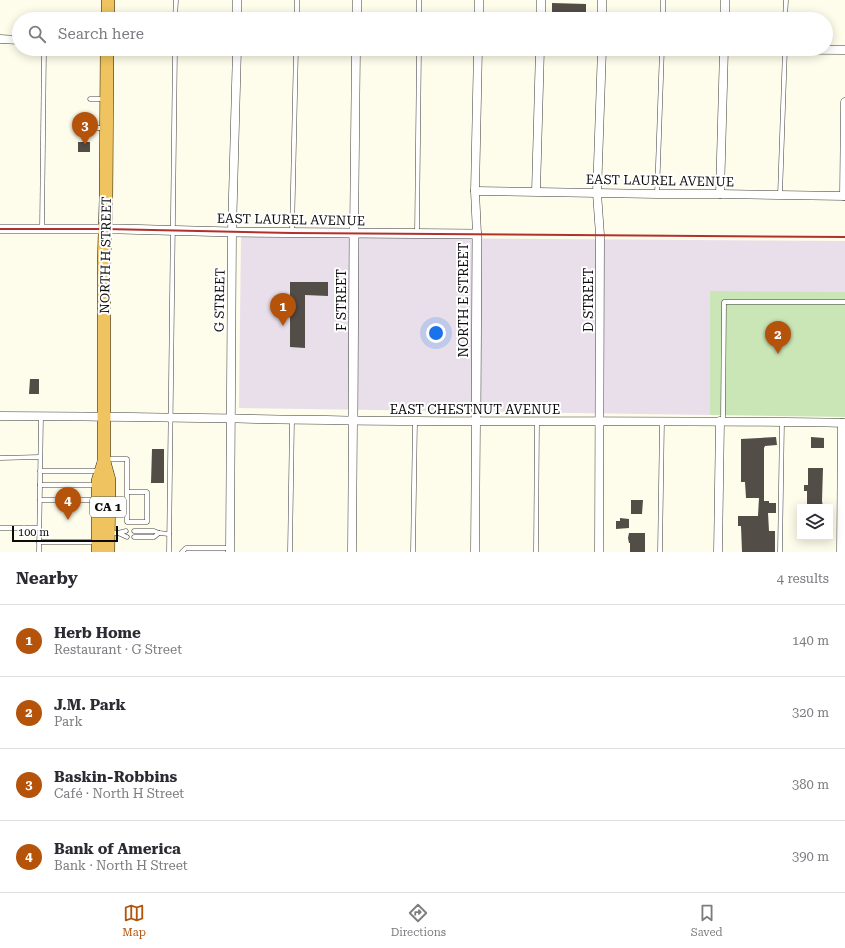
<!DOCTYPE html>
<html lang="en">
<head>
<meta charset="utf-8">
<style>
  :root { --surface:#fff; --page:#f2f2f3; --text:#2b2b33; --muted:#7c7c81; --line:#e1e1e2; --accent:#b45309 }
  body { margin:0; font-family:"Roboto Serif",serif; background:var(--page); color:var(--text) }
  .controls { position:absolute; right:12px; bottom:12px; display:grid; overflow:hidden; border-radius:0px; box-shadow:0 2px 10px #0003 }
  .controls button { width:36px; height:36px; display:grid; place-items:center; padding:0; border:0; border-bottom:1px solid var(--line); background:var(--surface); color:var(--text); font:20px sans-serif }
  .scale { position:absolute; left:12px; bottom:10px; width:106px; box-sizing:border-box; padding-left:4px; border:2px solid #0b0b0b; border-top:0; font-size:11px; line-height:14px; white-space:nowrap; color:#0b0b0b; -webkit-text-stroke:3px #fff; paint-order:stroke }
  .you { position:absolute; left:436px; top:333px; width:14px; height:14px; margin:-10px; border:3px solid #fff; border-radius:50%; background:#1a73e8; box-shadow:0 0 0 6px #1a73e833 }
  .badge { display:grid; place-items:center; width:26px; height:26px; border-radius:50%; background:var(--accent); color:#fff; font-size:13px; font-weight:700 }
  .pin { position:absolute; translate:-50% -33px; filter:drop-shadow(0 1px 2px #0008) }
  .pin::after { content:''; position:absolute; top:21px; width:14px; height:12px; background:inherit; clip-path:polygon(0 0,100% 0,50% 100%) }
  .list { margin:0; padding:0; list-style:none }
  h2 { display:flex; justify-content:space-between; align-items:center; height:52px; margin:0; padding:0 16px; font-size:17px }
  h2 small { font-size:13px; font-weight:400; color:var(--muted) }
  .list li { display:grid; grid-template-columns:26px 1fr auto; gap:12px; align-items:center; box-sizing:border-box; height:72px; padding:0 16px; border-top:1px solid var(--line) }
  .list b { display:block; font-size:15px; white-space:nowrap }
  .list p { margin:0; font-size:13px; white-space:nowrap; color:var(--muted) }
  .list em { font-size:13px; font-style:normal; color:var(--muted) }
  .icon { flex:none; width:22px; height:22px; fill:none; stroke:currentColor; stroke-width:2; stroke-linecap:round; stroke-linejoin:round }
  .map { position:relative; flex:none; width:845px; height:552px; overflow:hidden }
  .search { position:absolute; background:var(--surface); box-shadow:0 2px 10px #0003; left:12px; right:12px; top:12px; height:44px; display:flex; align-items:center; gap:10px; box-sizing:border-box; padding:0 14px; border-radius:22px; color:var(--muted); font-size:15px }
  .sheet { height:340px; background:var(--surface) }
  nav { display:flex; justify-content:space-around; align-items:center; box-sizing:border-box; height:56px; border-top:1px solid var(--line); background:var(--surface); font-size:11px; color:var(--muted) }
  nav a { display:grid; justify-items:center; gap:2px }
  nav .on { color:var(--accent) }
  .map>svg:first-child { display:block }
</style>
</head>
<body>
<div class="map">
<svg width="845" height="552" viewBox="0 0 845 552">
  <rect width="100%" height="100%" fill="#fefcea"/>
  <polygon fill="#e9dfea" points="241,237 845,241 845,292 710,292 710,415 239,408"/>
  <polygon fill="#cae6b6" points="710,291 845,292 845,417 710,415"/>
  <g fill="#534d48">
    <polygon points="552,3 586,4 586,12 552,12"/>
    <rect x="78" y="142" width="12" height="10"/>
    <polygon points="290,282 328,282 328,296 305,295 305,348 290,347"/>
    <polygon points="30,379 39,379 39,394 29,394"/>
    <polygon points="776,437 777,445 765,446 764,448 764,501 769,501 769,503 776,503 776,513 768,513 769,531 775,531 775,552 742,552 741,526 738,526 738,516 758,516 759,498 746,498 745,482 741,482 741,439"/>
    <polygon points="811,437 824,438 824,448 811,448"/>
    <polygon points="152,449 164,449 164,483 151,483"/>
    <polygon points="808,468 823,468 822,501 823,507 807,507 807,491 804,491 804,485 808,485"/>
    <polygon points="631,500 643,500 642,514 631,514"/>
    <polygon points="620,518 629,519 629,528 616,529 616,521 620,521"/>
    <polygon points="629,533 645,533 645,552 630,552 630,543 629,543 628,538"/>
  </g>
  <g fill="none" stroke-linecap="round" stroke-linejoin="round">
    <defs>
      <g id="service">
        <polyline points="175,19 176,0"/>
        <polyline points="297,19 297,0"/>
        <polyline points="419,19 419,0"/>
        <polyline points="663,19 663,0"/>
        <polyline points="785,19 786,0"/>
        <polyline points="90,99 105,99"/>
        <polyline points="80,128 104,128"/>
        <polyline points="657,194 662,49"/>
        <polyline points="780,195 785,49"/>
        <polyline points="42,229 44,49"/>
        <polyline points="292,233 296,49"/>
        <polyline points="417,233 419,49"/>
        <polyline points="723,421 724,302 845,302"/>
        <polyline points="0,458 40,457"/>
        <polyline points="106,459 127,459 127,522 147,522 147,492 127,492"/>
        <polyline points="40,471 99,471"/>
        <polyline points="40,485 95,485"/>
        <polyline points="40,500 95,500"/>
        <polyline points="0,528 39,528"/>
        <polyline points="134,531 154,531 159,533 169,534"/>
        <polyline points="111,533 118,533 126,531"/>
        <polyline points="118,533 127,537"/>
        <polyline points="134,537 154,537 159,533"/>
        <polyline points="39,542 97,542"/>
        <polyline points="39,552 41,416"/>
        <polyline points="169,552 175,49"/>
        <polyline points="182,552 186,548 230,548"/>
        <polyline points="290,552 292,420"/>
        <polyline points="413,552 415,421"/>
        <polyline points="536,552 537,421"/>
        <polyline points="660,552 662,421"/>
        <polyline points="780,552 782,422"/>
      </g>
      <g id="minor">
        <polyline points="237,19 237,0"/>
        <polyline points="357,19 357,0"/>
        <polyline points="479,19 479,0"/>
        <polyline points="541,19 541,0"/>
        <polyline points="602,19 602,0"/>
        <polyline points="725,19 725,0"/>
        <polyline points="0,39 19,40"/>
        <polyline points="700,49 845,50"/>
        <polyline points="475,191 657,194 720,194 845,196"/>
        <polyline points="536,191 540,49"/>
        <polyline points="720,194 724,49"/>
        <polyline points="844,196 845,102"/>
        <polyline points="354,233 356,49"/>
        <polyline points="477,234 475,191 478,49"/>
        <path d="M0 416C139 416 277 420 416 421 559 422 702 420 845 423"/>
        <polyline points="230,552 232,232 237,49"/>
        <polyline points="352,552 353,420"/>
        <polyline points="475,552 476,421"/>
        <polyline points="599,552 600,235 597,193 602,49"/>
        <polyline points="718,552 720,421"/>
        <polyline points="841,552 842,423"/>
      </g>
      <g id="tertiary">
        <polyline points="0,229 120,229 232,232 477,234 476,421"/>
        <polyline points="353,420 354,233"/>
      </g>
      <g id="trunk">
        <polyline points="108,19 108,0"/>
        <polyline points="107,49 106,200 104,266 104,462 109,480 108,552"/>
        <polyline points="98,552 98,481 104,462"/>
      </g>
    </defs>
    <use href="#service" stroke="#3e3e3e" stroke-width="5"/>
    <use href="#minor" stroke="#3e3e3e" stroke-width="9"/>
    <use href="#tertiary" stroke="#3e3e3e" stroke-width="10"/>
    <use href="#trunk" stroke="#1c1c1c" stroke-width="14"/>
    <use href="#service" stroke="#fff" stroke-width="4"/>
    <use href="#minor" stroke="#fff" stroke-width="8"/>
    <use href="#tertiary" stroke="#fff" stroke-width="9"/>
    <use href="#trunk" stroke="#eec360" stroke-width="13"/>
    <polyline stroke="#b2312b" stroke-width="2" points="0,229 106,229 292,233 845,237"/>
  </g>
  <g text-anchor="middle" stroke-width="4" stroke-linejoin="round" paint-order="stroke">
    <rect fill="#fff" stroke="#545454" stroke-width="1" x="90" y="497" width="36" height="20" rx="3"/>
    <g font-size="12" font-weight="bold" fill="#0b0b0b">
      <text x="108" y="511">CA 1</text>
    </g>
    <g font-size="13" fill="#0b0b0b" stroke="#fff">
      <text transform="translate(660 180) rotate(1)" y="5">EAST LAUREL AVENUE</text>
      <text transform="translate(291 219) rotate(1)" y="5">EAST LAUREL AVENUE</text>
      <text transform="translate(105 255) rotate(-89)" y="5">NORTH H STREET</text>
      <text transform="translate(219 300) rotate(-89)" y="5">G STREET</text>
      <text transform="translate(341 300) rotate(-90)" y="5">F STREET</text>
      <text transform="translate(463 300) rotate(-90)" y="5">NORTH E STREET</text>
      <text transform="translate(588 300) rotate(-90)" y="5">D STREET</text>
      <text x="475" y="414">EAST CHESTNUT AVENUE</text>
    </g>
  </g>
</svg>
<div class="controls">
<button><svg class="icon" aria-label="layers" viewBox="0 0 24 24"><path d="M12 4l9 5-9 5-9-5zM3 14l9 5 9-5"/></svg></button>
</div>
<div class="scale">100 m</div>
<div class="you"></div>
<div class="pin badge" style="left:283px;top:326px">1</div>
<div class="pin badge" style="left:778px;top:354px">2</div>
<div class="pin badge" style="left:85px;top:145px">3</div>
<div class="pin badge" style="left:68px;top:520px">4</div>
<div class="search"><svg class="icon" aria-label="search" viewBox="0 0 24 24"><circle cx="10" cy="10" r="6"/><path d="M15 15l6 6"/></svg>Search here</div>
</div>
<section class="sheet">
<h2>Nearby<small>4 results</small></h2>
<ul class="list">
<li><span class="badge">1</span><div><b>Herb Home</b><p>Restaurant · G Street</p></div><em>140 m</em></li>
<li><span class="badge">2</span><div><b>J.M. Park</b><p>Park</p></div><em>320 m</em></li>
<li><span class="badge">3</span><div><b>Baskin-Robbins</b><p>Café · North H Street</p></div><em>380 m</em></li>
<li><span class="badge">4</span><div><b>Bank of America</b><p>Bank · North H Street</p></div><em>390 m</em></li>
</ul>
</section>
<nav>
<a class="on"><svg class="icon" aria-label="map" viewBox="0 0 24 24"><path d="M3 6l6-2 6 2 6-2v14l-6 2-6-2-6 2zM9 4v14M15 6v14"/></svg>Map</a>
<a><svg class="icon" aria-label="directions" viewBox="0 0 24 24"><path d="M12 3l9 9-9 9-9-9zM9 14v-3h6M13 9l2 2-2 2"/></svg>Directions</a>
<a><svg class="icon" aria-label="saved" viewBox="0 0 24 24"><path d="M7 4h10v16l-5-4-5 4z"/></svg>Saved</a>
</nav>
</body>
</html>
